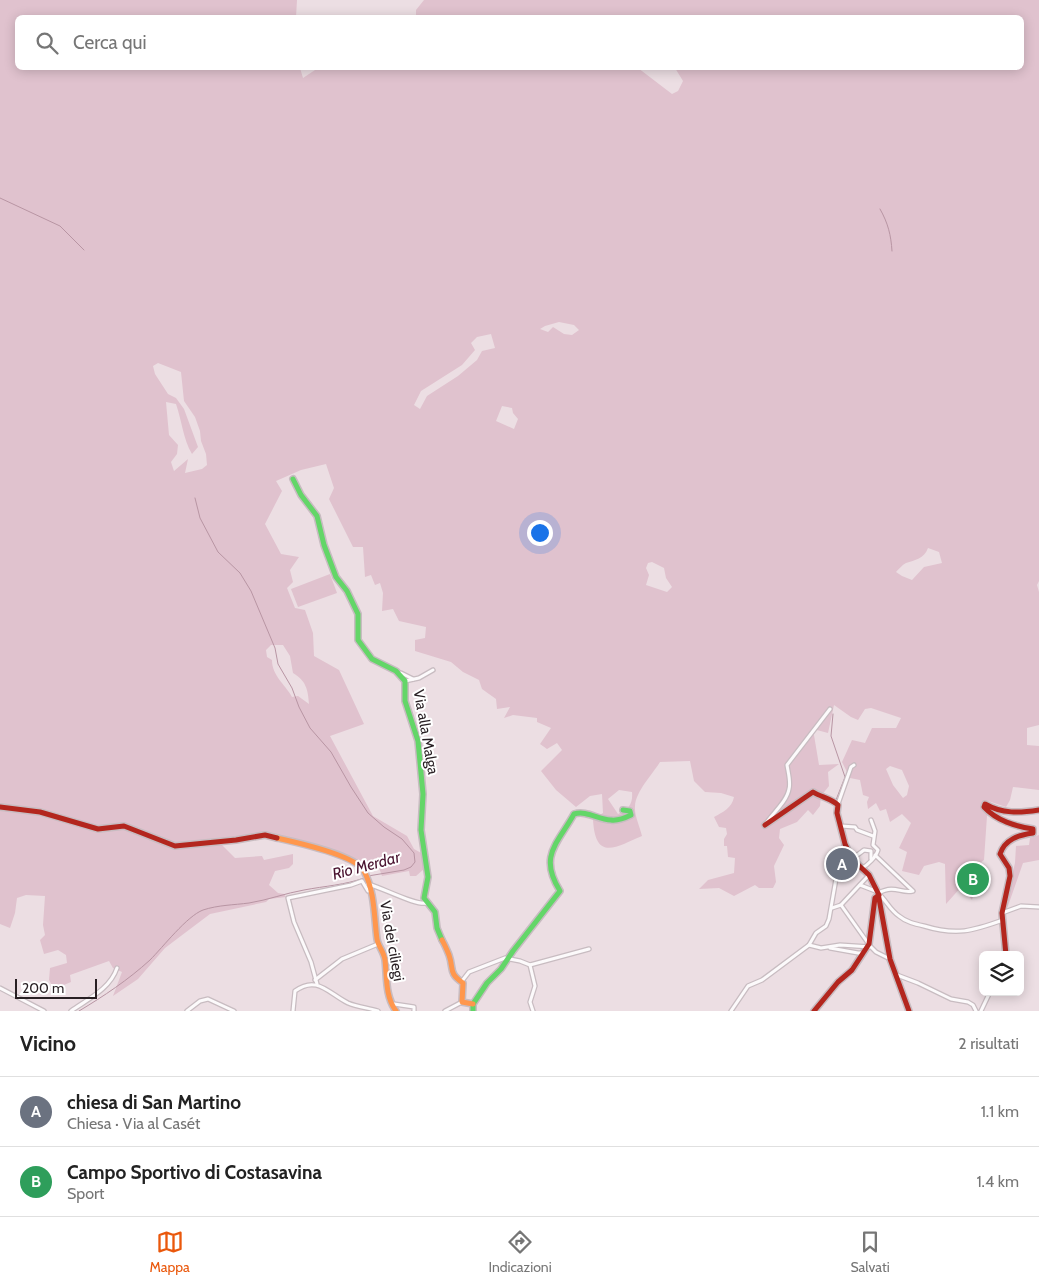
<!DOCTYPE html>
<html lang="it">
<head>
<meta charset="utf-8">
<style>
  :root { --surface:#fff; --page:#f2f2f2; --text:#222; --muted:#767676; --line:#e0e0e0; --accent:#ea580c }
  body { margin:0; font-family:Cabin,sans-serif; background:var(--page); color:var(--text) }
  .controls { position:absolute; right:15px; bottom:15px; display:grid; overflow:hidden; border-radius:8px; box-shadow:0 2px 12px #0003 }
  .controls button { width:45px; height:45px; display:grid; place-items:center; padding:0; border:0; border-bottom:1px solid var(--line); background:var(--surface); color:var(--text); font:25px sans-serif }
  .scale { position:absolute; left:15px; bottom:12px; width:82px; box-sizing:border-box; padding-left:5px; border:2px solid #281f23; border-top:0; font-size:14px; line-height:18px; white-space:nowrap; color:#281f23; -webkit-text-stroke:4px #fff; paint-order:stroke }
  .you { position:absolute; left:539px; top:532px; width:18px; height:18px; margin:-12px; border:4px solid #fff; border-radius:50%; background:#1a73e8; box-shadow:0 0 0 8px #1a73e833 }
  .badge { display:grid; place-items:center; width:32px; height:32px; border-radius:50%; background:var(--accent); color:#fff; font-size:16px; font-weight:700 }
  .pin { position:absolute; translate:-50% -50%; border:2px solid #fff; box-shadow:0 1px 5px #0006 }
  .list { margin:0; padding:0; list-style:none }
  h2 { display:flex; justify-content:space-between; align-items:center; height:65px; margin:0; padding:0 20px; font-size:21px }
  h2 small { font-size:16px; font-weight:400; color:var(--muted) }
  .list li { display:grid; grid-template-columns:32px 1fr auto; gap:15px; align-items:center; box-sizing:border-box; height:70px; padding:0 20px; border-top:1px solid var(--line) }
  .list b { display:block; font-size:19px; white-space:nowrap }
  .list p { margin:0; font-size:16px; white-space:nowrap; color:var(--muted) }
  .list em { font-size:16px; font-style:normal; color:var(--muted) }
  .icon { flex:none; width:28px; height:28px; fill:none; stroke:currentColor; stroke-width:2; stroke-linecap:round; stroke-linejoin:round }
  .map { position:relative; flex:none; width:1039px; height:1011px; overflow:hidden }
  .search { position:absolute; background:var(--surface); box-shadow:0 2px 12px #0003; left:15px; right:15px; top:15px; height:55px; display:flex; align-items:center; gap:12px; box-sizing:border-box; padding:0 18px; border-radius:8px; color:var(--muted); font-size:19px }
  .sheet { height:205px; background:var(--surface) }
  nav { display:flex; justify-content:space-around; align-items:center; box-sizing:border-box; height:70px; border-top:1px solid var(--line); background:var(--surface); font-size:14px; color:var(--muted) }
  nav a { display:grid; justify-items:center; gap:2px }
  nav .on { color:var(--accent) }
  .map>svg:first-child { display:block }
</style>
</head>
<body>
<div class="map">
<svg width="1039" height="1011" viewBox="0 0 1039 1011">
  <rect width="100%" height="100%" fill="#ecdee3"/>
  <g fill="#e0c2ce" fill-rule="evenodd">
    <path d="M0 0H297L296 17 18 18V68H300L303 78 318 68H638L672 94 678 91 683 81 675 68H1022V18L416 17V10L424 0H1039V581L1037 585 1039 592V725L1027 728V745L1039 746V790L1013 787 1010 800 1006 807 988 801 984 860 973 868 962 886 946 904 945 864 939 862 924 866 919 875 902 871 907 852 899 848 911 823 902 814 890 822 886 809 880 811 876 803 868 809 867 802 869 797 863 795 860 780 850 778 842 762 852 740 865 743 872 728H896L901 718 871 708 865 709 858 720 851 717 834 705 828 733 813 729 819 765 839 764 828 772 829 786 821 796 820 806 813 815 808 810 797 822 780 829 779 838 784 845 774 866 776 882 773 888H759L755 885 734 896 719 888 699 889 708 880 734 873 735 858 728 857 727 846H724V839L727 834 726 828 719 827 714 817C723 812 732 808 734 797L721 793 705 792 694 781 690 761 660 762C652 775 636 791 635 806 634 815 640 827 642 836 616 847 595 862 593 819L603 813 602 794 590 796 576 807 556 790 541 771 562 750 557 743 547 749 540 744 551 728 537 722V718L513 715 504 718 510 707 497 709 496 699 482 689 479 680 463 672 451 662 415 651V640L425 638 426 627 399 621 393 609 382 611 383 593 380 583 375 585 371 575 365 577 363 547H353L329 499 334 488 326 464 301 470 276 481 282 491 265 524 281 554 299 557 290 570 293 582 287 588 295 608 305 610 313 633 314 656 339 670 364 724 330 736 373 816 407 836 414 849 423 854 424 869 416 876H410L409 871 382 876 378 865 353 860 318 847 262 832 235 838 217 840 235 858 262 856 264 860 293 854V864L289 868 275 871 269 885 278 893 284 894 286 897 269 899 266 902 210 914 165 948 138 979 113 996 122 972 113 968 109 961 70 975 71 982 54 989 49 980 50 968 67 963 66 955 58 950 44 954 40 940 45 935 43 925 45 896 26 895 17 898 15 913 10 928 0 924ZM559 322 574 325 579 330 572 335 564 334 553 327 548 332 540 329 545 326ZM491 334 495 348 482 351 477 360 458 376 427 396 420 409 414 405 421 391 462 365 475 350 471 343 477 337ZM158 363 181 372 184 401 195 417 200 431 201 441 206 454 207 465 202 469 185 473 188 459 174 471 171 462 177 454 178 445 169 435 166 402 176 404C182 421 183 439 192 454L198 447 184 409 176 398 168 394 155 374 153 366ZM502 406 512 408 513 413 518 419 514 429 496 421ZM928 548 939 552 942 563 924 567 912 580 902 576 896 572C899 569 902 565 906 563 915 560 924 559 928 548ZM652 562 664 568 666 578 672 587 667 592 646 585 649 575 646 568 648 563ZM271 645H283L290 656 293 673C306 681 308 689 309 704L298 696 292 697C285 684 272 676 272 660L267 657 266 650ZM890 766 902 770 909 786 907 795 903 798 893 785 886 769ZM619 790 632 792C633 804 629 809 618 814L608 799Z"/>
    <polygon points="330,574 337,593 298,607 291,589"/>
    <polygon points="1039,835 1039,860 1023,863 1008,906 1004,910 1015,863 1016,846 1029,845 1030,838"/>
    <polygon points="982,863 972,900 963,889 974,868"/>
  </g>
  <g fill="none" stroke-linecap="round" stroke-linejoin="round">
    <g stroke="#b895a3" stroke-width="1">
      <polyline points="0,198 60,226 84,250"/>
      <path d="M880 209C888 223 891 235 892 251"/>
      <polyline points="195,498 200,518 218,552 240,573 251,591 275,648 278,664 292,688 299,707 310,728 331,752 351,787 368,813 384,827 402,839 414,853 415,862 411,867 404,870 368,876"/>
      <polyline points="833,714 831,736 845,777 836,800"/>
      <path d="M79 1011C104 996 128 980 150 960 163 947 187 916 203 910 218 905 234 905 249 903 268 900 286 893 304 890 325 886 345 885 364 878"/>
    </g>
    <defs>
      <g id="street">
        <polyline points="401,673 413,679"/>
        <polyline points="405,681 419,678 433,670"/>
        <polyline points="838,804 851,767 854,765"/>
        <path d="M767 822C774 812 787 801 789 789 791 782 788 772 787 765L830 709"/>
        <polyline points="841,826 855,827 857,830 873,836"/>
        <path d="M875 855 913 891C900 894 896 884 878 893 886 900 890 910 899 916 906 922 915 924 924 926 957 936 972 931 1003 920"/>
        <polyline points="852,859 864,850 871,851 871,859"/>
        <path d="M862 868C868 865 876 857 878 850L873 845 875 831 871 820"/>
        <path d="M368 884C383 888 416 906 427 903"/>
        <polyline points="860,885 878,892"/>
        <polyline points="841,905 868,943"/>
        <polyline points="832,908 841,905 869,875"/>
        <polyline points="1002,913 1021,906 1039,907"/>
        <polyline points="809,945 821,948 840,945 871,947 876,952 890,959"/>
        <polyline points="830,948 858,953 864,953"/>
        <polyline points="530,965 535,986 530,1002 533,1011"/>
        <polyline points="897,975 918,983 951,999 968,1002 973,1005 976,1011"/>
        <polyline points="315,980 342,959 378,944"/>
        <polyline points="462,981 469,972 505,958 520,961 530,965 589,949"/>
        <polyline points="317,984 311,962 294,922 288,898 351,885 362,881 368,891"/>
        <polyline points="0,988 44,1011"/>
        <polyline points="392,1005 394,1004 414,1007 414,1011"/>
        <path d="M71 1011C88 999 110 989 117 968"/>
        <polyline points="187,1011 200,1001 208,999 234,1011"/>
        <path d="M293 1011 295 991C317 975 328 993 348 1003 357 1007 369 1008 378 1011"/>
        <polyline points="445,1011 462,1002"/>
        <polyline points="731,1011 748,986 762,980 809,945 816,933 826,926 829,919 837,873 842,868 856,863"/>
        <polyline points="981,1011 990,992"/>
      </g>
      <g id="fast">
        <polyline points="293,479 301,495 317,516 324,545 336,577 347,591 358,614 358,640 372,659 396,671 405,681 405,701 418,741 423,794 421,830 428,877 424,898 435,912 437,928 442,940"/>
        <path d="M473 1011V1004L487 983 501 969 513 951 560 891C538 856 558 843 574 814 587 810 598 820 611 820 618 821 625 818 631 815L630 811 623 810"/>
      </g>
      <g id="slow">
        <path d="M277 838C295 842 356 855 364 871 375 892 374 917 377 939 378 946 384 952 385 960 387 977 385 996 396 1011"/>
        <path d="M442 940C445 945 447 950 449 955 454 969 448 973 463 983L462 1002 473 1004"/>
      </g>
      <g id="jam">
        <polyline points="0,807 40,812 98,829 124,826 175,846 236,840 265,835 277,838"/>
        <path d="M765 825 813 792C821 797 832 799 838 805L837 813 845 844 852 859 869 875 878 893 890 959 909 1011"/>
        <path d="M1006 955 1002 913 1010 876 1009 868 1000 854C1005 839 1019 835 1033 833V829C1015 826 997 821 984 807L985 804C1002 814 1020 813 1039 810"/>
        <polyline points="814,1011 838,982 852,970 869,944 875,898 879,895"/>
      </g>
    </defs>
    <use href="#street" stroke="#c8bcc1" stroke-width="5.5"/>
    <use href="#fast" stroke="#c8bcc1" stroke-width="8"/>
    <use href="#slow" stroke="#c8bcc1" stroke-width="8"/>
    <use href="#jam" stroke="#c8bcc1" stroke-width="8"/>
    <use href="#street" stroke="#fcfafb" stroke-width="3"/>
    <use href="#fast" stroke="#63d668" stroke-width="5"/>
    <use href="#slow" stroke="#ff974d" stroke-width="5"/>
    <use href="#jam" stroke="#b3261e" stroke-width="5"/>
  </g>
  <g text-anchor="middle" stroke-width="4" stroke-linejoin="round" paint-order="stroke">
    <g font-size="15" fill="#281f23" stroke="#fff">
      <text transform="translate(426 732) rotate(80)" y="5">Via alla Malga</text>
      <text transform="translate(392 941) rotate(80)" y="5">Via dei ciliegi</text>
    </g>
    <g font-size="16" font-style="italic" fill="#49132f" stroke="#fff">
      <text transform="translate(366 865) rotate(-15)" y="6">Rio Merdar</text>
    </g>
  </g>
</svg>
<div class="controls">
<button><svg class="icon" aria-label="layers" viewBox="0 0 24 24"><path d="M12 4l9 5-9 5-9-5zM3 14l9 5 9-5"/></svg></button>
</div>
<div class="scale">200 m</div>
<div class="you"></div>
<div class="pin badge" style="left:842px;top:864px;background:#6b7280">A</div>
<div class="pin badge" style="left:973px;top:879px;background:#2e9e5b">B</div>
<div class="search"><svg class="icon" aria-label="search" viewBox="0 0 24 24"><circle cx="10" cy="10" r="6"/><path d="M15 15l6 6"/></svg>Cerca qui</div>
</div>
<section class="sheet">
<h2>Vicino<small>2 risultati</small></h2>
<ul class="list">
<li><span class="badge" style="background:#6b7280">A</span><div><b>chiesa di San Martino</b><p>Chiesa · Via al Casét</p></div><em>1.1 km</em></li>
<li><span class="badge" style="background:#2e9e5b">B</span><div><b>Campo Sportivo di Costasavina</b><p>Sport</p></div><em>1.4 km</em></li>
</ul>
</section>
<nav>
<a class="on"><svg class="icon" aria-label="map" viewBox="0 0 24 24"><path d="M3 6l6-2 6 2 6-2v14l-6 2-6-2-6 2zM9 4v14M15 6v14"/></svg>Mappa</a>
<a><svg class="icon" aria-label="directions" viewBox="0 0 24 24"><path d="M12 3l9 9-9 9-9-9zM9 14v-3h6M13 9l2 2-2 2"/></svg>Indicazioni</a>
<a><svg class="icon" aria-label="saved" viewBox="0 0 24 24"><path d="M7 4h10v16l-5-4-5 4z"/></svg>Salvati</a>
</nav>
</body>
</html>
